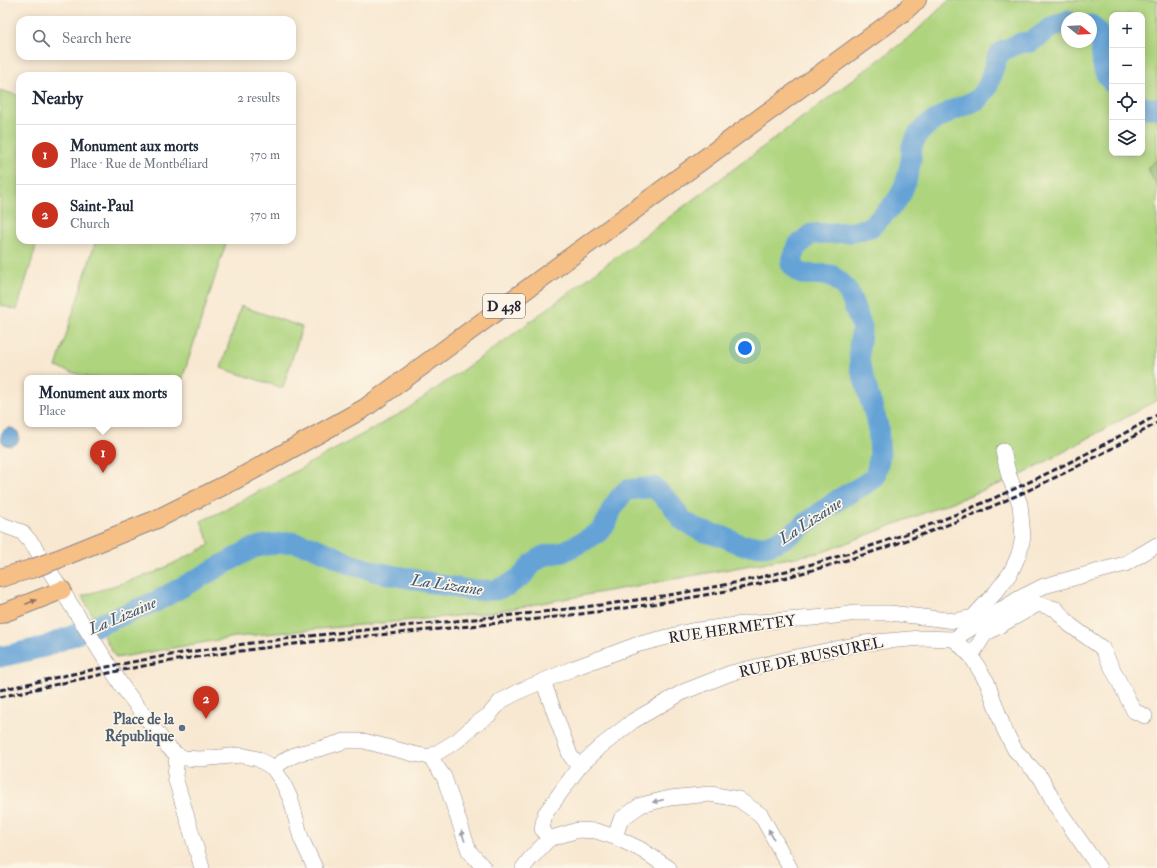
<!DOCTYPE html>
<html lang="en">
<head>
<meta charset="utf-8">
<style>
  :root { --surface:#fff; --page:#f2f2f3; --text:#1f2937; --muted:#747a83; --line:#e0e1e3; --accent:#c8321e }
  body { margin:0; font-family:"IM FELL Double Pica",serif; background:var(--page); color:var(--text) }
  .controls { position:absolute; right:12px; top:12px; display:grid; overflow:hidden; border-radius:8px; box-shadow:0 2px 10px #0003 }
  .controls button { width:36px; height:36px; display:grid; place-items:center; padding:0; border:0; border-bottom:1px solid var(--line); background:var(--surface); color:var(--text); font:20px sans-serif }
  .compass { position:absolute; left:1061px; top:12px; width:36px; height:36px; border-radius:50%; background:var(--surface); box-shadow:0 2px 10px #0003; rotate:108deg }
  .you { position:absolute; left:745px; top:348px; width:14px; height:14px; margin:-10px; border:3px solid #fff; border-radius:50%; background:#1a73e8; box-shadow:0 0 0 6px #1a73e833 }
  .badge { display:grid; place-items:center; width:26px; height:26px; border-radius:50%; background:var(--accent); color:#fff; font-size:13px; font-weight:700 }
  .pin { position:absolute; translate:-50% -33px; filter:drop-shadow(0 1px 2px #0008) }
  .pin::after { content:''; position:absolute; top:21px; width:14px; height:12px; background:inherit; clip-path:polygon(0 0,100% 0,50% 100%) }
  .popup { position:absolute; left:24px; top:375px; width:158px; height:52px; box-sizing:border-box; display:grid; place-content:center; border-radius:8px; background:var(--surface); filter:drop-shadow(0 1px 3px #0005); font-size:13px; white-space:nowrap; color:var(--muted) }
  .popup b { font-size:15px; color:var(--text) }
  .popup::after { content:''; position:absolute; left:50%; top:100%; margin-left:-8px; border:8px solid transparent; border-top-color:var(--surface) }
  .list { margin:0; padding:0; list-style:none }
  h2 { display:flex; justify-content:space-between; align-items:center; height:52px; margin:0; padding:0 16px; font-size:17px }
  h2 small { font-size:13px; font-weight:400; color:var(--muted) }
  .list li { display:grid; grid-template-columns:26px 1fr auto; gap:12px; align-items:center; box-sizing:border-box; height:60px; padding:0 16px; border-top:1px solid var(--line) }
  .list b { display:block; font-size:15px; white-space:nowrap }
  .list p { margin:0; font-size:13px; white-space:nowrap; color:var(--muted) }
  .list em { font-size:13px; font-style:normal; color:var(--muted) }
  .icon { flex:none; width:22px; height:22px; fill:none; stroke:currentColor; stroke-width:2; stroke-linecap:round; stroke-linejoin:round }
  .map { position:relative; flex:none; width:1157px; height:868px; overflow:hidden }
  .search { position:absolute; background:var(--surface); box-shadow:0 2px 10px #0003; left:16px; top:16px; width:280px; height:44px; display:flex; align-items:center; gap:10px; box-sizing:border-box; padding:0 14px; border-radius:12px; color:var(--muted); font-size:15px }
  .panel { position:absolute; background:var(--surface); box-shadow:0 2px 10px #0003; left:16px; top:72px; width:280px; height:172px; border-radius:12px }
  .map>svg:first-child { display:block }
</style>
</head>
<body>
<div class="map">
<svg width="1157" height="868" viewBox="0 0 1157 868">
  <rect width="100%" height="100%" fill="#fcf5e5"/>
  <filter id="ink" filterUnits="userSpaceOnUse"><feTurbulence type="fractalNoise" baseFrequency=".025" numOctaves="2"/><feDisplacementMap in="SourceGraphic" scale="8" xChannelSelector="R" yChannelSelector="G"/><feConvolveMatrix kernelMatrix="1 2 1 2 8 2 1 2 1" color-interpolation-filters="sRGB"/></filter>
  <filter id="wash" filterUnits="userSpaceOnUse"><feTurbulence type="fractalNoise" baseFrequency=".012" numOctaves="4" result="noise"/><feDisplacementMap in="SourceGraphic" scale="16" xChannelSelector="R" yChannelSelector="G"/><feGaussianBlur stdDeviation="0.9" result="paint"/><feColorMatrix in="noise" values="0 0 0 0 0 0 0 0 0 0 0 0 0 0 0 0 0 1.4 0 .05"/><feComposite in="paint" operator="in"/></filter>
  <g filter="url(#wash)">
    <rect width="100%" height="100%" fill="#f8e8d1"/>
    <g fill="#aed47e" stroke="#687b5c" fill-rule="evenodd">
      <path d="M949 0H1157V400L1020 476 823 552 487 613 235 637 116 658 82 596 156 572 210 545 201 521 225 510 403 412 511 336 911 36ZM1112 15H1142V153H1112ZM1067 18H1091V42H1067Z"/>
      <polygon points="0,90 20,96 20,240 38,240 17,310 0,305"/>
      <polygon points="96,240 227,240 179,389 179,378 90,378 56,367"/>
      <polygon points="241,306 302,327 283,388 221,368"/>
    </g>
    <polygon fill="#8ab66d" stroke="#566c54" points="1157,159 1157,186 1147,168"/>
    <circle fill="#65a3d7" stroke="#446289" cx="10" cy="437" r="9"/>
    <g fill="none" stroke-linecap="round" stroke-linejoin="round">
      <g stroke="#65a3d7" stroke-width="21">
        <path d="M1091 25C1104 33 1100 54 1103 66 1104 73 1108 78 1112 83"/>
        <polyline points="1142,106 1146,108 1157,108"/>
        <polyline points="0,657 44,647 155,602 253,548 266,545 291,542 310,546 330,554 350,564 377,572 468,590 495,590 509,585 523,575 533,563 543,556 563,552 584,541 599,532 607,522 612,509 619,498 627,490 654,487 672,505 682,520 701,531 724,537 741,545 766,546 781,540 797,530 839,499 862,486 875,477 880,455 878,426 860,366 859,348 862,327 849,293 842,284 831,275 801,274 791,264 797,246 811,234 853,232 871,227 894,204 901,194 906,181 911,161 912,146 918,134 927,125 951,111 977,100 987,88 998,55 1004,50 1020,43 1031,42 1052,27 1067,21"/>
      </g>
    </g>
  </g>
  <g filter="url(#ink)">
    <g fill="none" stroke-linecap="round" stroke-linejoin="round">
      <defs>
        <g id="minor">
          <polyline points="0,524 22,532 34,546 122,686 167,746 177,755 184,758 200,759 241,755 258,759 273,768 282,781 291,800 301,838 315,868"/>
          <polyline points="954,639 971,656 987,682 1004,729 1015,750 1041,778 1056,806 1099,868"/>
          <polyline points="971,656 985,634 1038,604 1056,609 1070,625 1102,648 1134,711 1145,716"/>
          <polyline points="543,681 570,755 579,767"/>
          <polyline points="177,755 175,777 202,868"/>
          <polyline points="430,757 444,777 469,851 484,868"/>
          <polyline points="273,768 288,758 300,753 319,749 345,741 364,741 414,754 430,757 458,740 473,726 489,715 501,701 522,690 574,668 636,645 691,631 758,622 827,617 856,613 890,613 955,621 973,617 996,592 1011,572 1019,554 1023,537 1020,504 1009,476 1003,451"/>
          <polyline points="615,837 621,819 641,805 670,798 710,794 738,799 761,815 790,868"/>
          <polyline points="549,839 542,829 545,814 579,767 600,747 633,721 683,692 731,673 792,658 864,643 921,638 954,639 1018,599 1044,586 1125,564 1157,545"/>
          <polyline points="523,868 529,860 549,839 578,830 596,831 615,837 640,849 669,868"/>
        </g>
        <g id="major">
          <polyline points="58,559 157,519 241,477 365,408 900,15 917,0"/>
          <polyline points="0,578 31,569"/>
          <polyline points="0,614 14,609 62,590"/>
        </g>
      </defs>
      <use href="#minor" stroke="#8d8586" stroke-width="16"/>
      <use href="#major" stroke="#8d8586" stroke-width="20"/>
      <use href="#minor" stroke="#fff" stroke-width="15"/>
      <use href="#major" stroke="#f5bf86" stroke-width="18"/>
      <g stroke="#22223b" stroke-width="3" stroke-dasharray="6 3" stroke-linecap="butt">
        <path d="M0 690C37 682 74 673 112 666 175 653 239 644 302 637 460 618 620 611 774 574 909 541 1037 484 1157 415"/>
        <path d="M0 697C53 685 106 673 159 663 207 655 255 649 302 643 452 626 603 618 750 586 894 553 1030 497 1157 423"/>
      </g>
      <defs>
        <polyline id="major-bridge" points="31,569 58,559"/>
      </defs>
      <use href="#major-bridge" stroke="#8d8586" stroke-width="20" stroke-linecap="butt"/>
      <use href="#major-bridge" stroke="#f5bf86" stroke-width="18"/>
    </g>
    <defs><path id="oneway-solid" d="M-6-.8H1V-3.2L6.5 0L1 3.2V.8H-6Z"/></defs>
    <use fill="#8c7060" href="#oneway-solid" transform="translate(31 602) rotate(-22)"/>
    <g fill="#9c9ca7">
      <use href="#oneway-solid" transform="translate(658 801) rotate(167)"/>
      <use href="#oneway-solid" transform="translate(771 834) rotate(-119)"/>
      <use href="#oneway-solid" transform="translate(463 836) rotate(-108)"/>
    </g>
  </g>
  <circle fill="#5c6f8a" stroke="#fcf5e5" stroke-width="1.5" cx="182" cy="728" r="4"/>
  <g text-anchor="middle" stroke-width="3.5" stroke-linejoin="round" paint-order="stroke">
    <rect fill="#fcf5e5" stroke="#63616e" stroke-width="1" x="483" y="294" width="42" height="24" rx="3"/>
    <g font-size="14" font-weight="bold" fill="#22223b">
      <text x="504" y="311">D 438</text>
    </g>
    <g font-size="15" fill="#22223b" stroke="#fcf5e5">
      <text transform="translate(732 629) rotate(-8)" y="5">RUE HERMETEY</text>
      <text transform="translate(811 657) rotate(-12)" y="5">RUE DE BUSSUREL</text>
    </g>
    <g font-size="15" font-weight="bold" fill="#4e5e75" stroke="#fcf5e5" text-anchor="end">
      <text x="174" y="724">Place de la<tspan x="174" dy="17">République</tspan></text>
    </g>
    <g font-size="16" font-style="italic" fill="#3d5679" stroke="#fcf5e5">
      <text transform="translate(810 520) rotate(-33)" y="6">La Lizaine</text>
      <text transform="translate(447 584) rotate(8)" y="6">La Lizaine</text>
      <text transform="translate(122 615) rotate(-23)" y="6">La Lizaine</text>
    </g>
  </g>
</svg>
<div class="controls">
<button>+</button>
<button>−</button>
<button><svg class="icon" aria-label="locate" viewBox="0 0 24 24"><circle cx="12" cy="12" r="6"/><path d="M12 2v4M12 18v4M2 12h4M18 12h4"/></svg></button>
<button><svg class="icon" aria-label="layers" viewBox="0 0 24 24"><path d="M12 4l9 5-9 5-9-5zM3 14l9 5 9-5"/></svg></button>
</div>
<svg class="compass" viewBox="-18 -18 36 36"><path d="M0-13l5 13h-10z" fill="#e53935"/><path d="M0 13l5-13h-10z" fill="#747a83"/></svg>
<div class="you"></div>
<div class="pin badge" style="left:103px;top:473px">1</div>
<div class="popup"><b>Monument aux morts</b>Place</div>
<div class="pin badge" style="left:206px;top:719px">2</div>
<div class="search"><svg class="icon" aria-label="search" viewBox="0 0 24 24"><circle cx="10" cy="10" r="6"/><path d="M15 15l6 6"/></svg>Search here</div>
<section class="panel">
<h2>Nearby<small>2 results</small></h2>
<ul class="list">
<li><span class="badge">1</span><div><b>Monument aux morts</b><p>Place · Rue de Montbéliard</p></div><em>370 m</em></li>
<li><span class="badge">2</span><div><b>Saint-Paul</b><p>Church</p></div><em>370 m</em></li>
</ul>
</section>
</div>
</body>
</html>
